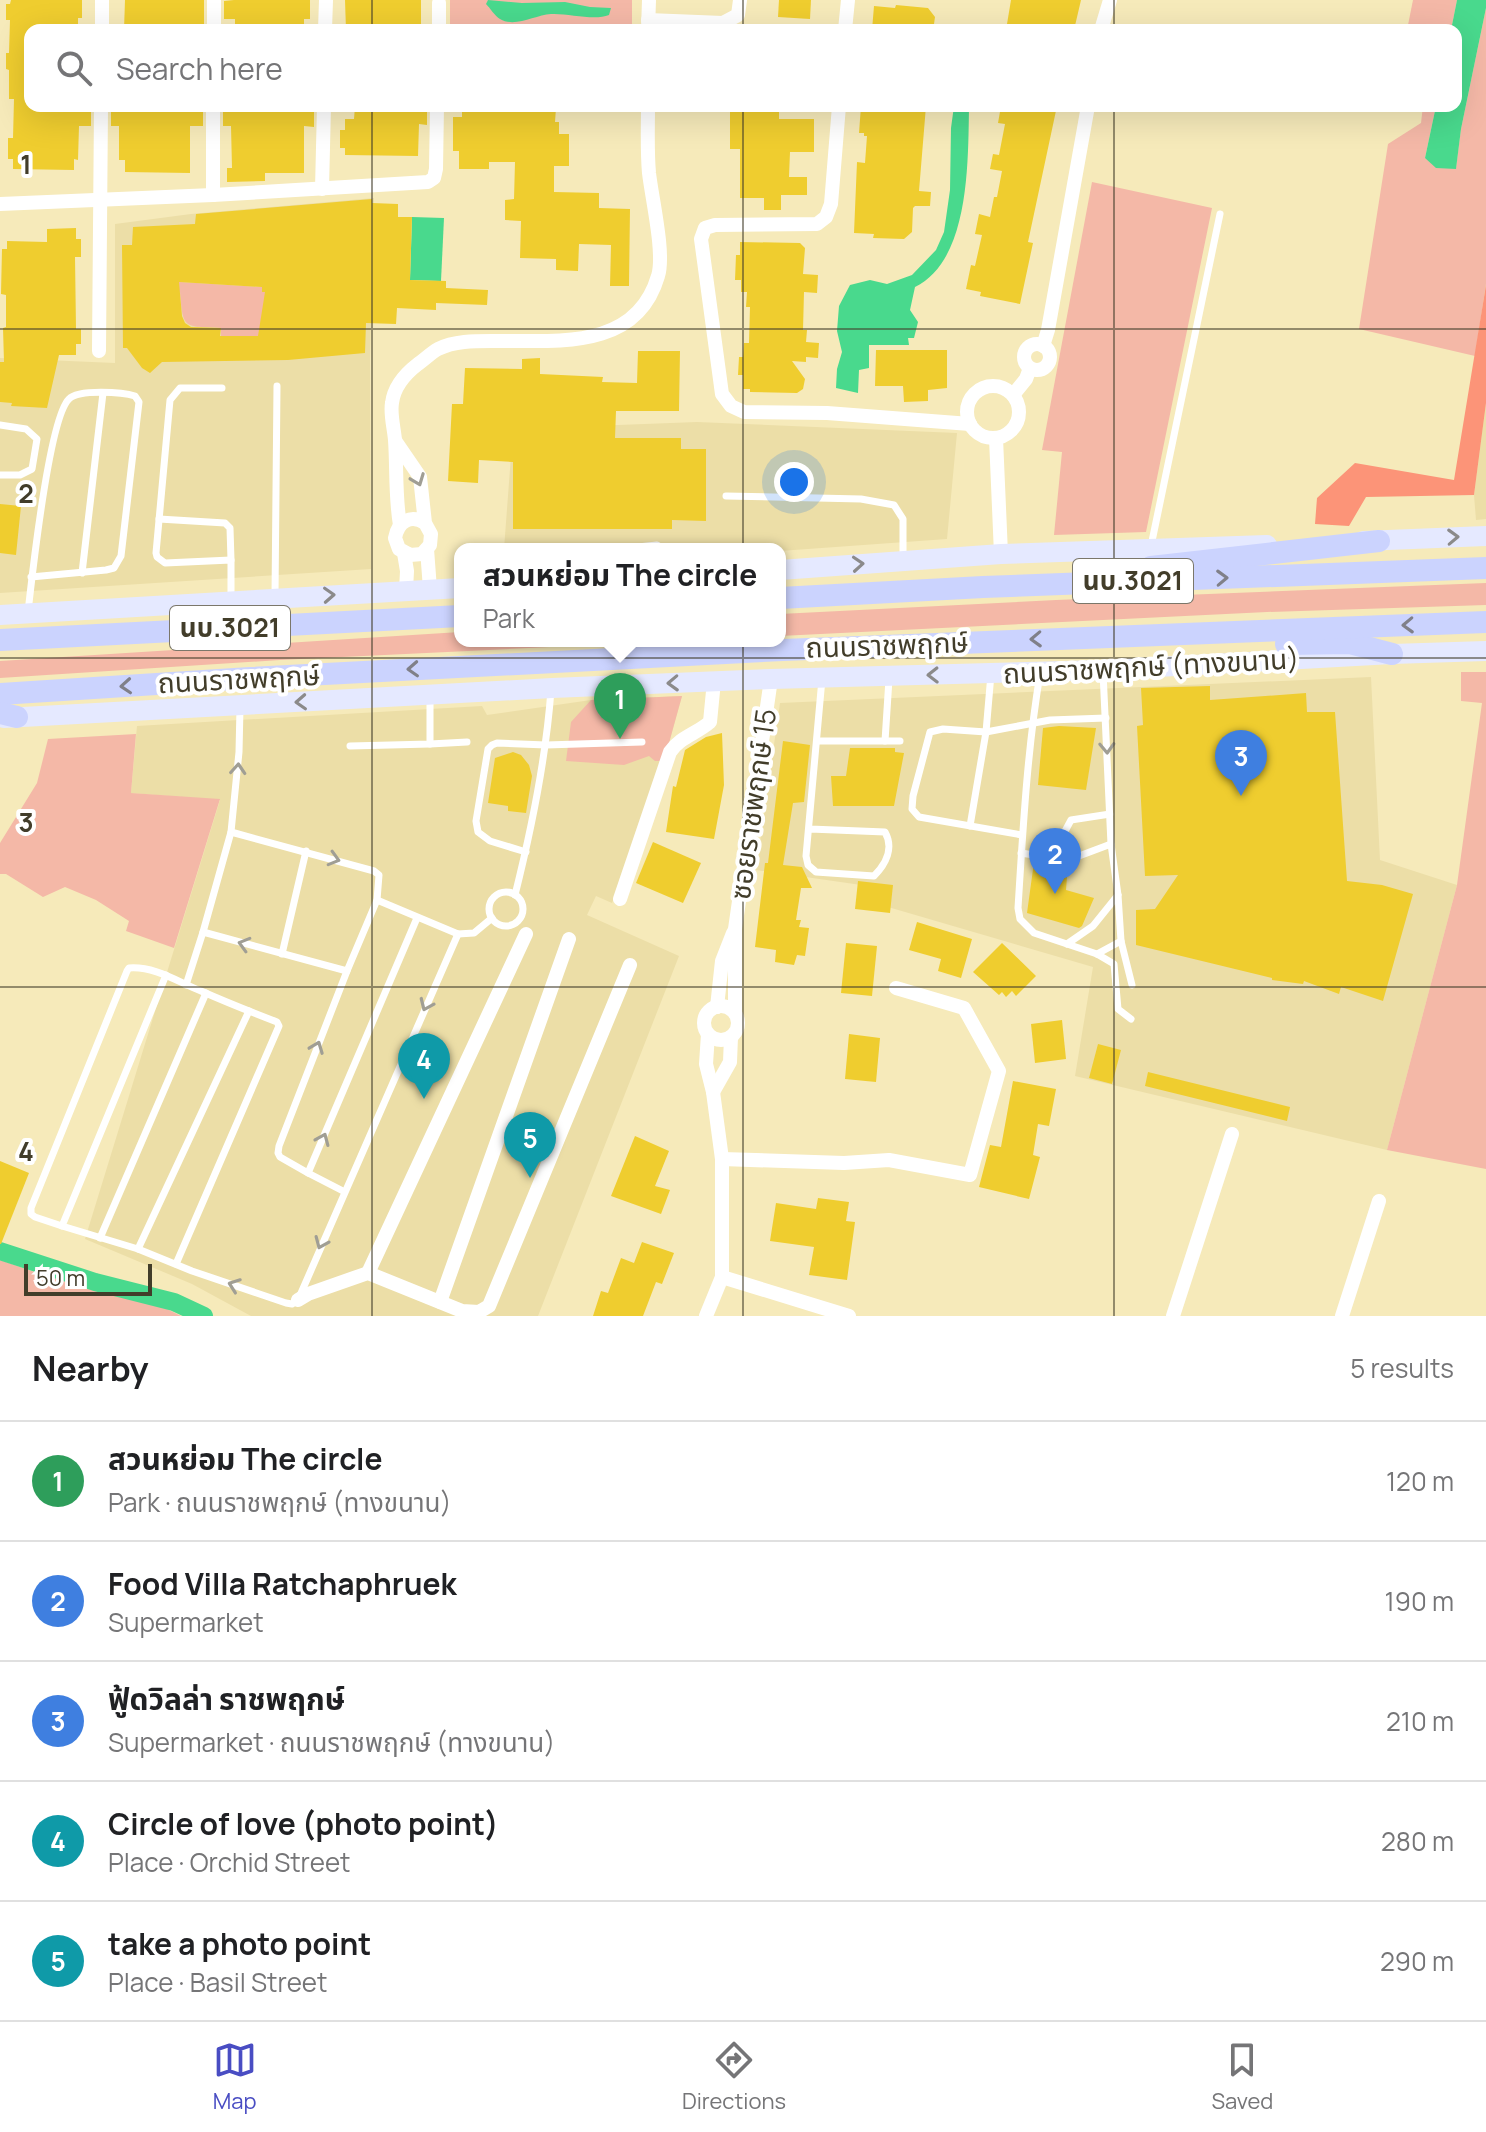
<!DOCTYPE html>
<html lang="en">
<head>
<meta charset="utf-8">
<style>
  :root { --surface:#fff; --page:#f2f2f2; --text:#202124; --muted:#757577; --line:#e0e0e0; --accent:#494dc3 }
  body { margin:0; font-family:Manrope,"Noto Sans Thai",sans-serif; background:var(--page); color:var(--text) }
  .scale { position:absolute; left:24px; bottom:20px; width:128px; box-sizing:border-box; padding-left:8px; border:4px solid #423d2a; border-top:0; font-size:22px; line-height:28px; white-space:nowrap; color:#423d2a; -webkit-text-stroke:6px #fff; paint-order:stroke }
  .you { position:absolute; left:794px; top:482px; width:28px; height:28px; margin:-20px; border:6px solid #fff; border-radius:50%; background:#1a73e8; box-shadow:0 0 0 12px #1a73e833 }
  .badge { display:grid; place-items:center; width:52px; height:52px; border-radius:50%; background:var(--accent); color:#fff; font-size:26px; font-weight:700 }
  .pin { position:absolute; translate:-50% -66px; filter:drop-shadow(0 2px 4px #0008) }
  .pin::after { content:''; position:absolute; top:42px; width:28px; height:24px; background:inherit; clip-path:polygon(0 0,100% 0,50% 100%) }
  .popup { position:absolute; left:454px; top:543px; width:332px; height:104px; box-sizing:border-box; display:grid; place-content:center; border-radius:16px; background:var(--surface); filter:drop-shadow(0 2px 6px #0005); font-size:26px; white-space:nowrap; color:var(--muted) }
  .popup b { font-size:30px; color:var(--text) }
  .popup::after { content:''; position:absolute; left:50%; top:100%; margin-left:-16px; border:16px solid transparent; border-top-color:var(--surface) }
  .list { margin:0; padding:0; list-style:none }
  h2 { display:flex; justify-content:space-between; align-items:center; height:104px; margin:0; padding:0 32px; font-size:34px }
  h2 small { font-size:26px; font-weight:400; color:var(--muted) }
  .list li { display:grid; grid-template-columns:52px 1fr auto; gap:24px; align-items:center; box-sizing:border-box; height:120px; padding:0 32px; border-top:2px solid var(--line) }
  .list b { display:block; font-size:30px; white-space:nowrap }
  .list p { margin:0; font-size:26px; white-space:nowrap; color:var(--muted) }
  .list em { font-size:26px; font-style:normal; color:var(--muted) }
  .icon { flex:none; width:44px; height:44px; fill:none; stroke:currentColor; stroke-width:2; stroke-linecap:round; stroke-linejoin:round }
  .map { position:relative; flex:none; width:1486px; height:1316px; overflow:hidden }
  .search { position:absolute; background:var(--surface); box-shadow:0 8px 32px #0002; left:24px; right:24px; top:24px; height:88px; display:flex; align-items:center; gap:20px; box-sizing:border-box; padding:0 28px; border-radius:16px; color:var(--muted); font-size:30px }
  .sheet { height:704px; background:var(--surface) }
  nav { display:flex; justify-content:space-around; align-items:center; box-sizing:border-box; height:112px; border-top:2px solid var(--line); background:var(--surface); font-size:22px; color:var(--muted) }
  nav a { display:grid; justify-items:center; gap:4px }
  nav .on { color:var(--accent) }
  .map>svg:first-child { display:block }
</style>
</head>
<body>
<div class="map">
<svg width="1486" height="1316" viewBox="0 0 1486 1316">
  <rect width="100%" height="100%" fill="#f6eaba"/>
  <g fill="#ecdea7">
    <polygon points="374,198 370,359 371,569 0,593 0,358 115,363 115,224 191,214"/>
    <polygon points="1486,403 1486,519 1476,520 1474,495"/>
    <polygon points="697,422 957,433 947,539 780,551 780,549 504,549 513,429"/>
    <polygon points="1371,677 1380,860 1457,885 1387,1150 1075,1076 1093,967 888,907 889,889 756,870 780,703"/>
    <polygon points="682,696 664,761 612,903 596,896 587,915 679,956 538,1316 251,1316 192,1284 85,1239 220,800 131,793 137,726 482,706 487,715 591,700"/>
  </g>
  <g fill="#f4b8a7">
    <rect x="450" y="0" width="182" height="30"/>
    <polygon points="1413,0 1457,0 1451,30 1407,30"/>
    <polygon points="1486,8 1486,284 1475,356 1359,329 1388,144 1421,123 1423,106 1436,106 1425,158 1456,168 1461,129"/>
    <polygon points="1092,182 1212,208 1146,532 1054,535 1062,452 1042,450"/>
    <path d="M151 282H180L262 287V292L345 291 258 336H221V328C184 326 183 330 180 292L150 293Z"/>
    <polygon points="1486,583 1486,605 1267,612 780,636 780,614 1056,600"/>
    <polygon points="460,632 460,641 674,641 280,660 0,678 0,661"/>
    <polygon points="1461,672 1486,672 1486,1169 1387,1150 1457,885 1482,703 1461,701"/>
    <polygon points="682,696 664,761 655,761 649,756 624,765 566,761 571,722 591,700"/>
    <polygon points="136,734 131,793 220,799 174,948 126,931 129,921 96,900 65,887 43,897 6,874 0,874 0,843 37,783 48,739"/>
    <polygon points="0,1260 49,1277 167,1309 181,1316 0,1316"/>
  </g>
  <polygon fill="#fc9478" points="1486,285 1486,403 1474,495 1366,497 1349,526 1315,524 1317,498 1355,463 1454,480"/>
  <g fill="#49d98d">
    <path d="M488 0 522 3 565 2 590 7 611 8 609 15C594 21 568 13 551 14 535 15 515 28 500 19 495 16 490 8 486 4Z"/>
    <polygon points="1457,0 1486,0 1486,8 1461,129 1456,169 1436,168 1425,158 1436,106 1456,106 1456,30 1451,30"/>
    <path d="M954 106H969V108C968 162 970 260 915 287L910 310 918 322 914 338H908L909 345H869V368L859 370 858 393 836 388 837 369 842 352 837 331 839 306 850 285 870 280 887 284 912 275 936 250 944 232 950 190 951 128Z"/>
    <polygon points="412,217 444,218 441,281 410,280"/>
  </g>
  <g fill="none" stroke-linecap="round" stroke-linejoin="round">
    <polyline stroke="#49d98d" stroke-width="18" points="0,1251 95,1282 174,1302 204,1316"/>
  </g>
  <g fill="#efcd2f" fill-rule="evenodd">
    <polygon points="11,0 82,0 82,18 78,18 78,28 45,28 45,30 30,30 30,106 91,106 91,126 79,126 78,160 74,159 74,170 13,169 13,159 8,159 8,138 13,138 14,99 9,99 9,70 6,69 6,53 9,53 10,20 6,20 6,4 10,4"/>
    <polygon points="125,0 204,0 204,30 124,30"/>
    <polygon points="234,0 310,0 310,19 304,19 304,28 235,27 235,19 224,19 224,1"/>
    <polygon points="345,0 421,0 421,30 346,30"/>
    <polygon points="779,0 811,0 810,19 778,17"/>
    <polygon points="1011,0 1081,0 1074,30 1006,30"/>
    <polygon points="896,5 928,8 935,17 934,24 927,30 872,30 874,6 895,8"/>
    <polygon points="111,106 203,106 203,126 190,126 190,173 125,172 125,160 119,160 119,126 111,126"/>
    <polygon points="223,106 314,106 314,127 304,126 304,173 265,173 265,181 227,182 227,168 232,168 231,126 223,126"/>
    <polygon points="355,106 427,106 427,125 419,124 418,156 345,155 345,148 340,148 340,130 345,130 345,119 354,119"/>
    <polygon points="462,106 489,106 489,110 527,110 527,106 556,108 555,122 559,122 559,134 569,134 569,166 554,166 554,192 599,193 599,208 630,209 629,286 610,286 611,245 579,244 578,271 556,270 556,259 520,258 521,221 505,220 505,200 514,199 515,162 489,162 489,169 459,169 459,151 453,151 453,117 462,117"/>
    <polygon points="730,106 779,106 779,119 814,119 814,152 790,152 789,177 807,177 807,195 781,195 781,210 764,210 764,198 740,198 740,149 730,149"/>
    <polygon points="861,106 926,106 919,191 931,192 930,206 915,206 913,208 912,232 904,239 873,238 874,234 854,233 857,162 865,163 867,136 864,136 864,133 859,133"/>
    <polygon points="1001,106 1057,106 1028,242 1033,243 1020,304 980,296 981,292 966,289 971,265 975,266 982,235 975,234 979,214 990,217 994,197 997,197 1002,171 990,169 993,154 999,155 1005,124 998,123"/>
    <path d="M372 199V203L398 204V217H412L410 280 446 281V288L488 290 487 305 436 303V310L397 308 396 324 366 323 365 353 288 360 162 362 150 373 142 368 127 348H123L122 245H132L133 227 195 224 196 214ZM179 282 262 287V292H265L258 336H220L221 328 191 327 185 323 182 316Z"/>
    <polygon points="76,228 76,239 81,239 81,257 75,257 76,329 81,329 81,344 76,344 76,355 59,355 47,408 11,406 12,403 0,402 0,362 4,362 3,328 6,327 6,295 1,294 2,249 7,249 7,241 47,242 47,229"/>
    <polygon points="740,242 800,243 805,248 803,274 818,275 817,293 804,292 803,330 807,330 806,342 819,343 818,358 806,357 806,362 792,361 805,379 803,389 797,393 750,392 750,389 743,389 743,375 738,375 739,357 743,357 744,343 749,343 750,307 746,307 747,292 741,292 741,280 735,280 736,255 740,255"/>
    <polygon points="876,350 947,350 947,388 928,390 928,401 904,402 903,386 875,386"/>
    <polygon points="638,351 680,351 679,411 616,411 615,438 681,438 681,449 706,449 706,521 672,520 672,529 513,529 513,462 479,460 478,483 448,481 452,404 463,404 465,368 522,369 522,359 540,358 540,374 603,377 602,382 637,383"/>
    <polygon points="0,504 21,506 16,555 0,553"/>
    <polygon points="1210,686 1210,700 1306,693 1307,712 1335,712 1347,881 1382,885 1413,894 1383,1001 1341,987 1339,994 1304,981 1303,984 1272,980 1272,978 1136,945 1136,910 1155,909 1178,875 1145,876 1137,726 1143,725 1141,688"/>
    <polygon points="1059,726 1096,728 1086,790 1038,785 1043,728"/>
    <polygon points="722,733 724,785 714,839 666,832 673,786 676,787 685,750 706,737"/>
    <polygon points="783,741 810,745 804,802 793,803 783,865 802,867 812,888 801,888 796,920 801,920 799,927 809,928 805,956 797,955 794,965 775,962 776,950 755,947 765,863 768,863"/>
    <polygon points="850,748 895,748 895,752 904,753 894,806 833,806 831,776 846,776"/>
    <polygon points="513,752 521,755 529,765 532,776 526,813 508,811 508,806 488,803 495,758"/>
    <polygon points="653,842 701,863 683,903 636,883"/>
    <polygon points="1034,862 1068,864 1066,890 1094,898 1082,926 1079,928 1027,913"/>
    <polygon points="858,881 893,885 890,913 855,909"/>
    <polygon points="917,922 972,939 961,978 938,971 941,959 909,950"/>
    <polygon points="846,943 877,946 872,996 841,993"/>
    <polygon points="1002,943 1036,976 1016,996 1012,991 1006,997 1002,992 999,995 973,972"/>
    <polygon points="1062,1020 1066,1059 1035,1063 1031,1024"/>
    <polygon points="849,1034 880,1038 876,1082 845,1079"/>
    <polygon points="1098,1044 1121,1050 1112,1084 1089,1078"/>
    <polygon points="1148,1072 1290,1107 1287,1121 1145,1086"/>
    <polygon points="1013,1081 1056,1089 1049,1126 1038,1124 1033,1155 1040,1157 1029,1199 979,1187 990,1145 1001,1147"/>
    <polygon points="635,1136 669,1151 655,1186 670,1190 661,1214 611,1196"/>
    <polygon points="0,1161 29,1173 1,1244 0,1244"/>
    <polygon points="818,1198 849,1202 846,1221 855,1222 847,1280 809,1275 814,1247 770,1241 776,1203 816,1209"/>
    <polygon points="642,1242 674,1253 662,1284 656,1282 643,1316 593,1316 601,1291 608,1293 621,1258 634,1263"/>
  </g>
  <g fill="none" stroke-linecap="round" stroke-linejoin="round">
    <g stroke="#fff" stroke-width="7">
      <polyline points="222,388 180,388 170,400 156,553 157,557 165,563 231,560 231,599"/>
      <polyline points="0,425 26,429 37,439 32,469 20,475 0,475"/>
      <polyline points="726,496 861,499 894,505 903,519 903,559"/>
      <polyline points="159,519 225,523 230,528 231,560"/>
      <polyline points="1151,546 1220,214"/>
      <polyline points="618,549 657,545 663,549"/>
      <polyline points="82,573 103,393"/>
      <polyline points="275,596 277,386"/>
      <path d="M28 612C32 577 49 418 69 399 78 389 123 392 135 396L139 402 121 556 114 568 106 570 31 577"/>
      <polyline points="1103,672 1111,844 1118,895 1121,941 1132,985"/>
      <path d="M1040 674C1027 752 1023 829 1018 908L1020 919 1034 933 1097 954 1114 964 1118 1009 1131 1019"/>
      <polyline points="240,708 239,752 231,832 203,932 347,971"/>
      <polyline points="817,741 900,741"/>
      <polyline points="885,741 889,679"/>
      <polyline points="430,744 467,742"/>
      <polyline points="350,746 430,744 430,697"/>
      <polyline points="970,826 986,732 991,674"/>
      <path d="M810 829 885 832C894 848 886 864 874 876L816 872 808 865 806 856 822 679"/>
      <polyline points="231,832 374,871 379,875 377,900 347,971 279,1146 278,1153 280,1157 308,1173"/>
      <polyline points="1022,835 919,817 912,809 913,796 930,732 943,729 986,732 1050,720 1106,718"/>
      <polyline points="526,852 490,841 478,832 476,821 488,749 492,745 497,743 546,745 642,742"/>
      <polyline points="1021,853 1046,857 1063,857 1064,833 1071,820 1110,814"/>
      <polyline points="1063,857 1079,856 1111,844"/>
      <circle cx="506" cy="909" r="17"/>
      <path d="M515 895C532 827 546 759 551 690"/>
      <polyline points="377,900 458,934 474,933 492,918"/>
      <polyline points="1067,944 1093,926 1118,895"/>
      <polyline points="282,954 306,851"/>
      <polyline points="1097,954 1121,941"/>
      <polyline points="166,975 62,1226 138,1249 192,1271 286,1303 292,1304 298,1300 458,934"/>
      <polyline points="186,985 203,932"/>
      <polyline points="343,1191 308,1173 417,918"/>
      <path d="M62 1226 35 1217 31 1214V1208L127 971 129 968C155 966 178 982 201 991 226 1002 251 1012 277 1022L279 1026 176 1264"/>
      <polyline points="100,1238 206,993"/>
      <polyline points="138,1249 249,1011"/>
    </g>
    <g stroke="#fff" stroke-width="14">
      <polyline points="648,20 723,23 738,15 740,0"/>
      <polyline points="102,30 102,0"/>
      <polyline points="214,30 214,0"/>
      <polyline points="325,30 326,0"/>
      <polyline points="439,30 439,3"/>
      <polyline points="648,30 649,0"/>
      <polyline points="845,30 848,0"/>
      <polyline points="1101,30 1110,0"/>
      <polyline points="839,106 831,204 826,217 817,224 715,225 705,228 701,239 722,394 731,406 744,412 827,413 970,424"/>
      <polyline points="322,189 324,106"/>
      <polyline points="213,195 213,106"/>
      <polyline points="0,204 213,195 428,182 434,178 436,169 437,106"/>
      <circle cx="1037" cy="357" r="13"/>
      <polyline points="1043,346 1048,330 1088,106"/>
      <polyline points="99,351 101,106"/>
      <circle cx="993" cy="412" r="26"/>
      <polyline points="1013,395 1026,379 1030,368"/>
      <polyline points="996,438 1001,554"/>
      <path d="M396 442 420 477 425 523 431 534 430 545 422 554 410 555 399 549 395 538C398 521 411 514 425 523"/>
      <path d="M400 525C395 496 397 468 395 440 394 428 390 414 392 403 394 386 405 374 418 364 425 359 431 353 438 349 454 341 474 341 492 341 554 340 636 352 658 276 665 254 652 199 649 173 647 151 648 128 648 106"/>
      <polyline points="427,549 430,589"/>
      <polyline points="404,553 407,571 406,590"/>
      <path d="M620 899 670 752C680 737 696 734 710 722L714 681"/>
      <circle cx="721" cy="1023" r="17"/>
      <polyline points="717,1007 722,961 733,933"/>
      <polyline points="735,1013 735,929 771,679"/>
      <polyline points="713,1092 730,1062 731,1037"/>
      <polyline points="722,1159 844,1163 889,1160 970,1175 999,1071 964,1008 896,988"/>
      <polyline points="368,1273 526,934"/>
      <polyline points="722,1277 849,1316"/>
      <polyline points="298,1300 308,1294 368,1273 462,1311 479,1312 489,1306 630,965"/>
      <polyline points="440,1302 569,939"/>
      <polyline points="706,1316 722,1277 722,1159 713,1092 706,1064 708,1034"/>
      <polyline points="1173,1316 1232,1134"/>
      <polyline points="1342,1316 1379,1201"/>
    </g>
    <g stroke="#e5e9ff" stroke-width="20">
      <polyline points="1363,541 1486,536"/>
      <polyline points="780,570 1001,554 1267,545"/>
      <polyline points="0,615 460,588"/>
      <polyline points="4,718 552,688 771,679 1103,670 1392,654 1486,651"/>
    </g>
    <g stroke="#cbd3fe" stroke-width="22">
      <polyline points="1151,567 1379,541"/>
      <polyline points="780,598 983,587 1486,568"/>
      <polyline points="0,640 460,616"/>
      <polyline points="1286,644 1350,643 1392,654"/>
      <polyline points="0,694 250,678 783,650 1486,622"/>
      <polyline points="0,713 17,717"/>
    </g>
  </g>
  <defs><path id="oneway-chevron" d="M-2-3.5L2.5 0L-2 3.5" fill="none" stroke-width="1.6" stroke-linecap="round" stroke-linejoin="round" transform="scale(2)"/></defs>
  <g stroke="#a09e94">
    <use href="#oneway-chevron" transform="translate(418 480) rotate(69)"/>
    <use href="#oneway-chevron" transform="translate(1107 748) rotate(88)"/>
    <use href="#oneway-chevron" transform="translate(238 769) rotate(-86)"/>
    <use href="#oneway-chevron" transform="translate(334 859) rotate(16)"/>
    <use href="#oneway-chevron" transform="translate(244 944) rotate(-164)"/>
    <use href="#oneway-chevron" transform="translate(426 1005) rotate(114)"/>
    <use href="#oneway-chevron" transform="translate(317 1047) rotate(-69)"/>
    <use href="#oneway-chevron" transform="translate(323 1139) rotate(-67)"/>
    <use href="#oneway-chevron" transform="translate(321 1243) rotate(113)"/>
    <use href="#oneway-chevron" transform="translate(234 1285) rotate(-160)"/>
  </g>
  <g stroke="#8b8a8a">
    <use href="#oneway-chevron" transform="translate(1453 537) rotate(-2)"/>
    <use href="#oneway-chevron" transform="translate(858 564) rotate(-4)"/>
    <use href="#oneway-chevron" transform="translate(329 595) rotate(-3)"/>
    <use href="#oneway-chevron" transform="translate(933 675) rotate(179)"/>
    <use href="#oneway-chevron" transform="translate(673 683) rotate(178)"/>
    <use href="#oneway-chevron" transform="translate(301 702) rotate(177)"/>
  </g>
  <g stroke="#808089">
    <use href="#oneway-chevron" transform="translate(1222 578) rotate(-2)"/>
    <use href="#oneway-chevron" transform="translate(1408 625) rotate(178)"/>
    <use href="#oneway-chevron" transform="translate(1036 639) rotate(178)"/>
    <use href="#oneway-chevron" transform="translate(413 669) rotate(177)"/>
    <use href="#oneway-chevron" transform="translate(126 686) rotate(176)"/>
  </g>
  <path fill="none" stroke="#423d2a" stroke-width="2" stroke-opacity="0.55" d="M372 0V30M743 0V30M1114 0V30M372 106V1316M743 106V1316M1114 106V1316M0 329H1486M0 658H1486M0 987H1486"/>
  <g text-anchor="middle" stroke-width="8" stroke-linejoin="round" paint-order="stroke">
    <g fill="#fff" stroke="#7b776a" stroke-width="2">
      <rect x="1073" y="559" width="120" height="44" rx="6"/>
      <rect x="170" y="606" width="120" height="44" rx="6"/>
    </g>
    <g font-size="26" font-weight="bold" fill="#423d2a">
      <text x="1133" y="590">นบ.3021</text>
      <text x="230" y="637">นบ.3021</text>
    </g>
    <g font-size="28" fill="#423d2a" stroke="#fff">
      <text transform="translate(887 645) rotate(-2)" y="10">ถนนราชพฤกษ์</text>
      <text transform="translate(1151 666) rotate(-3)" y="10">ถนนราชพฤกษ์ (ทางขนาน)</text>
      <text transform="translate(239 679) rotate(-3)" y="10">ถนนราชพฤกษ์</text>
      <text transform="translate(753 804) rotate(-82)" y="10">ซอยราชพฤกษ์ 15</text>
    </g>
  </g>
  <g font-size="26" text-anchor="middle" font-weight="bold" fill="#423d2a" stroke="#fff" stroke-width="8" stroke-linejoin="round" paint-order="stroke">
    <text x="26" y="174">1</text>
    <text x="26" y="503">2</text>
    <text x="26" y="832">3</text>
    <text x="26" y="1161">4</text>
  </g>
</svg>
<div class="scale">50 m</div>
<div class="you"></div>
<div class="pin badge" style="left:620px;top:739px;background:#2e9e5b">1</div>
<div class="popup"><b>สวนหย่อม The circle</b>Park</div>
<div class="pin badge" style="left:1055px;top:894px;background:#3f7fe0">2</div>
<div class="pin badge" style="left:1241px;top:796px;background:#3f7fe0">3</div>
<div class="pin badge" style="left:424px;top:1099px;background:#0f9aa8">4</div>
<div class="pin badge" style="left:530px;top:1178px;background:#0f9aa8">5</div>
<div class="search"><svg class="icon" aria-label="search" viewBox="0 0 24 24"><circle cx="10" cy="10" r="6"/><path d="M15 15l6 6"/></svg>Search here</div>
</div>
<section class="sheet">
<h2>Nearby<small>5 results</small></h2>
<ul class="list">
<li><span class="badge" style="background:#2e9e5b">1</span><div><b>สวนหย่อม The circle</b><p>Park · ถนนราชพฤกษ์ (ทางขนาน)</p></div><em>120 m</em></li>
<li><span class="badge" style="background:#3f7fe0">2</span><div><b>Food Villa Ratchaphruek</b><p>Supermarket</p></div><em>190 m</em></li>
<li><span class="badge" style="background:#3f7fe0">3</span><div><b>ฟู้ดวิลล่า ราชพฤกษ์</b><p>Supermarket · ถนนราชพฤกษ์ (ทางขนาน)</p></div><em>210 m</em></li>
<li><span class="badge" style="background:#0f9aa8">4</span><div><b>Circle of love (photo point)</b><p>Place · Orchid Street</p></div><em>280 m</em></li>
<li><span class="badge" style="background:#0f9aa8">5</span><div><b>take a photo point</b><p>Place · Basil Street</p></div><em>290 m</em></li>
</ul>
</section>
<nav>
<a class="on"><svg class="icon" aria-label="map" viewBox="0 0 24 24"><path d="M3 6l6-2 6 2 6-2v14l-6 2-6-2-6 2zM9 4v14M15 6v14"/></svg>Map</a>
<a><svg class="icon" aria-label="directions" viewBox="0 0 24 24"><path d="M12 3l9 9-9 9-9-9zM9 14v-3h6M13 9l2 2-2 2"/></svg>Directions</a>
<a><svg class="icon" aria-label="saved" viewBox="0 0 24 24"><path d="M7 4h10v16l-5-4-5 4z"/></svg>Saved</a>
</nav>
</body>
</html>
